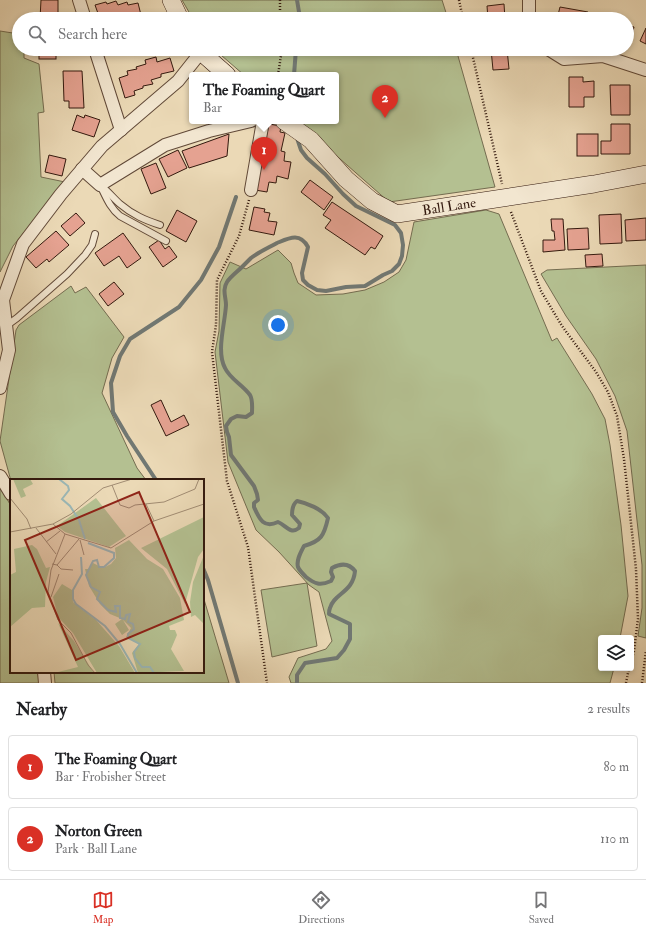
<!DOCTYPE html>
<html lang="en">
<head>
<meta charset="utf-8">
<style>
  :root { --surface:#fff; --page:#f6f6f6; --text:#202124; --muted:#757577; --line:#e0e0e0; --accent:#d93025 }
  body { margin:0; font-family:"IM FELL Double Pica",serif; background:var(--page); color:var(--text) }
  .controls { position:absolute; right:12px; bottom:12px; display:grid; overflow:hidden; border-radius:4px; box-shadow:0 2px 6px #0003 }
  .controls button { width:36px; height:36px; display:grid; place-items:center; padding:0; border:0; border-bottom:1px solid var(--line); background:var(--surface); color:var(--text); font:20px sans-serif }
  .you { position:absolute; left:278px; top:325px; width:14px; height:14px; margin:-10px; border:3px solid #fff; border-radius:50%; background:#1a73e8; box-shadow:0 0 0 6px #1a73e833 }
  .badge { display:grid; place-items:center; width:26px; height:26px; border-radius:50%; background:var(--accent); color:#fff; font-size:13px; font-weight:700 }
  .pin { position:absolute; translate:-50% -33px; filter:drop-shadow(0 1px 2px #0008) }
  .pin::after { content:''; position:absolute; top:21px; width:14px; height:12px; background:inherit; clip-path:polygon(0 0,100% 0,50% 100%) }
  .popup { position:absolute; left:189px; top:72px; width:150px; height:52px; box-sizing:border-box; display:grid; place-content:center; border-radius:4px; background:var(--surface); filter:drop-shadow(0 1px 3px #0005); font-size:13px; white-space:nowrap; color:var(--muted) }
  .popup b { font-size:15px; color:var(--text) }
  .popup::after { content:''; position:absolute; left:50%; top:100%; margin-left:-8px; border:8px solid transparent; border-top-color:var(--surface) }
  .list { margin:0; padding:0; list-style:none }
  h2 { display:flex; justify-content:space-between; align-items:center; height:52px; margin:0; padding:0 16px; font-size:17px }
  h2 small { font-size:13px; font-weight:400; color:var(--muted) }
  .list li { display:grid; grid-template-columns:26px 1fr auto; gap:12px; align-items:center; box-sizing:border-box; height:64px; margin:0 8px 8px; padding:0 8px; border:1px solid var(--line); border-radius:4px }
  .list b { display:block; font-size:15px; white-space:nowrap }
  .list p { margin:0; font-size:13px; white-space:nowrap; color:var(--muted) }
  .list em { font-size:13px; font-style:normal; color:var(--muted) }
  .icon { flex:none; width:22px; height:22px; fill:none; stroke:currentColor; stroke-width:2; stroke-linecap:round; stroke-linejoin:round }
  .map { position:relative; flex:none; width:646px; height:683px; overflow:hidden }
  .search { position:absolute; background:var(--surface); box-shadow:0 2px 6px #0003; left:12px; right:12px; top:12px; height:44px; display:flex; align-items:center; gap:10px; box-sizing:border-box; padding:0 14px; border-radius:22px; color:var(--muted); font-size:15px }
  .sheet { height:196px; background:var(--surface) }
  nav { display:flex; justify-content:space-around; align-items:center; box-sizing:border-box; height:56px; border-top:1px solid var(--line); background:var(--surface); font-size:11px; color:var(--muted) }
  nav a { display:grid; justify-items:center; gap:2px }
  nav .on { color:var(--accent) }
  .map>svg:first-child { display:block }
</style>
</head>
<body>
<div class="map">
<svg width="646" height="683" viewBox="0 0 646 683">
  <rect width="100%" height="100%" fill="#ebd9b6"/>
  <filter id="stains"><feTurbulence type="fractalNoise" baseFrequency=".005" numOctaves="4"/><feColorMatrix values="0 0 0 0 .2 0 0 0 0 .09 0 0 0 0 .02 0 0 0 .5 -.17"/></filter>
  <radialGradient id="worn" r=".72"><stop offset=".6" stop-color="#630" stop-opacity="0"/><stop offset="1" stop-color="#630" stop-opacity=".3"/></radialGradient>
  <g fill="#b4c091" stroke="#746c50">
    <polygon points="182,0 442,0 448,19 193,19"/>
    <polygon points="0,31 19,34 19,49 24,49 24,58 39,64 44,112 38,113 41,177 65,182 13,246 0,272"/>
    <polygon points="214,49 456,49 495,187 389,202 297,121 336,121 336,75 244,75"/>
    <polygon points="486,210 499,214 552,341 557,338 592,394 605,419 610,445 621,525 628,596 620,638 601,638 601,668 614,668 610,683 291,683 289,677 298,658 326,649 332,641 319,592 309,585 279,552 256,530 228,462 215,352 219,331 220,283 230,262 246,269 278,250 291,263 294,273 298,283 316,295 343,294 365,290 384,282 399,272 406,260 414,222"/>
    <polygon points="646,265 646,638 638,636 642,608 642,565 627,431 615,396 596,359 566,316 541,274 547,270"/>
    <polygon points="71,286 75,293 86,287 124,337 112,358 102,393 137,468 146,480 11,481 0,441 16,330 19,325"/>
    <polygon points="0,487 11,506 11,672 38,672 39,683 0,683"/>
    <polygon points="307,583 317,646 272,657 261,590"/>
    <polygon points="203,596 229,683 55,683 54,672 203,672"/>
  </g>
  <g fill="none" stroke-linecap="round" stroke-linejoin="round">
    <g stroke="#717873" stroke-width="4">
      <polyline points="297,0 299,12 298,19"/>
      <polyline points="294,75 296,49"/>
      <polyline points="156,480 127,436 113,412 111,383 120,356 130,339 179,307 201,280 219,247 236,197"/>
      <polyline points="203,568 208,580 238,683"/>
      <path d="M297 683V675L305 663 337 658 344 650 350 639V624L329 614C329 612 329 610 330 608 334 593 353 593 355 571 349 563 341 563 332 568L331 572 333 577 331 581C320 586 315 584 306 577 303 574 299 570 298 567 296 560 301 552 304 546 321 541 324 536 328 518 322 509 307 503 297 501 293 504 292 509 292 515L300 524 299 528C290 535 286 525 278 522 263 529 259 518 254 507V503L258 500 257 494 254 486 231 455 229 437 227 432 226 426 231 419 237 416 246 417 252 413C252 407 253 400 250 395 243 385 230 379 225 368 216 351 225 324 226 305 226 297 222 290 227 282 231 276 237 272 242 267 245 264 248 261 251 258 259 252 268 248 277 243 289 238 300 232 308 247L302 273 303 280 308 285 317 290 326 291 346 287 365 286 383 275 392 271 399 264 402 256 403 245 401 233 395 225 356 206 343 194 325 174 307 158 301 150 297 138"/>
    </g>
  </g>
  <g fill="#e5a291" stroke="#33190e">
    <polygon points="41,0 58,0 58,19 40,19"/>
    <polygon points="116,1 118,5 127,2 128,5 138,3 142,19 100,19 95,5 106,2 107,4"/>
    <polygon points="504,4 505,19 488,19 487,6"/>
    <polygon points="560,7 588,12 587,19 557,19"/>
    <polygon points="627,25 634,27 630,42 627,41"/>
    <polygon points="646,28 646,44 640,41"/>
    <rect x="39" y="49" width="17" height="10"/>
    <polygon points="491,49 507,49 509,69 493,70"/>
    <polygon points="156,57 157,62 170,58 174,71 161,74 161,77 151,80 153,84 143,86 143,88 134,91 135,95 125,98 119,78 128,75 127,71 137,69 136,67 146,64 145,60"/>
    <polygon points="63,71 82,71 84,108 69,108 69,101 64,101"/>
    <polygon points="569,77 583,77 583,82 594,81 594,97 584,97 584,107 569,107"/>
    <polygon points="610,85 630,85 630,115 611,115"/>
    <polygon points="77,115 84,118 85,115 100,120 94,137 72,130"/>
    <polygon points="269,124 281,126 280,132 285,133 281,151 285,152 284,161 291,162 288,179 277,176 276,183 269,182 267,192 255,190"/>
    <polygon points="611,124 630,124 630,154 601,154 601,141 611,141"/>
    <polygon points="229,134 227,156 189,168 182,151"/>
    <rect x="577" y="134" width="21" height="22"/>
    <polygon points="178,150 187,168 168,177 159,159"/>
    <polygon points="49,155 66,159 62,176 45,172"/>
    <polygon points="156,163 166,188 151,194 141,169"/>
    <polygon points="310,180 333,197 324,210 301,192"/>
    <polygon points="332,202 383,236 375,249 371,247 365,255 325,228 331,220 323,215"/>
    <polygon points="254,207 265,209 264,212 270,213 268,221 277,222 274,235 249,230"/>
    <polygon points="177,210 197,221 186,242 166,231"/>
    <polygon points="76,213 85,223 70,236 61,226"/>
    <polygon points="621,214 622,243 600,244 599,215"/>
    <polygon points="646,218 646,240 626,241 625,220"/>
    <polygon points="551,219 563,219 565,250 543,252 543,240 555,240 554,231 552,231"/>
    <polygon points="588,228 589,249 568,250 567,229"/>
    <polygon points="56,231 69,245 49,262 47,259 36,268 26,257"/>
    <polygon points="123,233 141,258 127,268 119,256 104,266 95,253"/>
    <polygon points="159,240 165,249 169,246 177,257 163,267 149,247"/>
    <polygon points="602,254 603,266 586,267 585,255"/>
    <polygon points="114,282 124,294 108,306 99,294"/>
    <polygon points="161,400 171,422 184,415 189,425 166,436 151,405"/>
  </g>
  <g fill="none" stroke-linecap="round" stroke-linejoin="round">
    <defs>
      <g id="lane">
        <path d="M100 185C106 197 110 208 120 216L166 241"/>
        <path d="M101 186C108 191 113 198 120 204 133 215 145 220 160 225"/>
        <polyline points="6,326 17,318 67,274 85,255 92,245 95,234"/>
      </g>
      <g id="street">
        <polyline points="79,0 85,19"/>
        <polyline points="529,19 529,0"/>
        <polyline points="95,49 121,130"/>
        <polyline points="548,49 564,59 603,56 646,70"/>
        <polyline points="82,169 100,185 165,145 209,131 251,121"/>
        <polyline points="251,190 263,121"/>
        <polyline points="0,388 9,350 3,300 23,244 61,194 102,146 178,81 201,52"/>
        <polyline points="0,476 11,494"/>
        <polyline points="44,672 45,683"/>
      </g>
      <g id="secondary">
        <polyline points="171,0 180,19"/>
        <polyline points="199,49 201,52 227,75"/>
        <polyline points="284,121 311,140 346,179 372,201 397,214 594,184 646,174"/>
      </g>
    </defs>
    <use href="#lane" stroke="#614938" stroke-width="8"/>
    <use href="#street" stroke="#614938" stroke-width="14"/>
    <use href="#secondary" stroke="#33190e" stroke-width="18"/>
    <g stroke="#33190e" stroke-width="2.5" stroke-dasharray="1 2" stroke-linecap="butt">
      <polyline points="280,0 280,19"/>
      <polyline points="459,0 463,19"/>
      <polyline points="471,49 502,184"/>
      <polyline points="278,75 282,49"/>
      <polyline points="249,200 239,236 217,280 216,325 212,352 227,481 248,547 267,683"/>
      <polyline points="511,212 541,291 562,326 596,372 608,392 617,416 624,459 636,569 638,619 634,651 631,662"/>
      <polyline points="626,683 629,668"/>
      <polyline points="642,683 646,651"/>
    </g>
    <use href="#lane" stroke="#f2e6d0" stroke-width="6"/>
    <use href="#street" stroke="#f2e6d0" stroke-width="12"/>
    <use href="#secondary" stroke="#f2e6d0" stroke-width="17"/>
  </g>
  <g text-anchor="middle" stroke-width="4" stroke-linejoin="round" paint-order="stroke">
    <g font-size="14" fill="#33190e" stroke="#f2e6d0">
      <text transform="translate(449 206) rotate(-9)" y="5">Ball Lane</text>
    </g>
  </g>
  <g transform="translate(10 479)">
    <rect width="194" height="194" fill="#ebd9b6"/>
    <path d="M3 0H20L23 5 13 10 16 17 11 19ZM86 19 116 57 99 68 55 53 47 47ZM194 38V70L188 78 175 125 157 90 131 69ZM119 61 137 80 153 90 170 119 174 141 159 147 160 151H165L167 156 161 170 174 192 128 194 122 174 129 165 116 158 121 149 113 141 119 151 112 156 105 145 112 140 100 135 90 125 79 107 75 90H79L83 84 93 89 101 85 106 79 105 69ZM22 66 27 70 36 89 40 88 36 103 35 128 22 129 0 148V96L6 93 4 70ZM194 76V145L185 136 181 138 180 123 183 103ZM52 105 62 111 63 123 86 141 109 167 125 194H87L63 154 48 138 43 118ZM48 144 64 162 84 194H44L68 188Z" fill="#b4c091"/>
    <path fill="none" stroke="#9bb8b7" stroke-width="2" d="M49 0 58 7 59 11 52 20 60 27 69 41 75 60M78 64 104 74V79L94 88H89L87 81 83 82 76 96 81 108 90 113 87 120 98 131 106 133 105 127H110V139L115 140 116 136 120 135 118 143 123 145 124 150 118 155V159L130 165 124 173 125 179 132 188H140L144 194M71 78 72 95 63 111V120L66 125 95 147 110 165 127 194"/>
    <path fill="none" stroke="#a18c73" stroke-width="1" d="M102 6 110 26 119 29 125 26 154 23 185 10 189 0M0 19 17 40 21 50M136 25 144 42M43 45 55 55 101 69 144 42 194 25M26 49 46 75M0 53 43 45 61 35 93 9 122 0M55 55 41 91 38 113 48 141 61 154 78 186 85 194M70 61 74 76M36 63 50 52M42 85 47 86 69 60M47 86 51 90 63 91M41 118 49 95"/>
    <path fill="#8f2418" fill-opacity="0.15" stroke="#8f2418" stroke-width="2" d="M129 13 180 133 66 181 15 61Z"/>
    <rect width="194" height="194" fill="none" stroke="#33190e" stroke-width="2"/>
  </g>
  <rect width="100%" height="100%" filter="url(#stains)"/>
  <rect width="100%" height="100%" fill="url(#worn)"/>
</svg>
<div class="controls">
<button><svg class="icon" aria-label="layers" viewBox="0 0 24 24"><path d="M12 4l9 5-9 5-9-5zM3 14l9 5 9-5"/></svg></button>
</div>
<div class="you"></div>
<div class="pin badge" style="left:264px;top:170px">1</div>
<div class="popup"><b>The Foaming Quart</b>Bar</div>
<div class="pin badge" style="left:385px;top:118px">2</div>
<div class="search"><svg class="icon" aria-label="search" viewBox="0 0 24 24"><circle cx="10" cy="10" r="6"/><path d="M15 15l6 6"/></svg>Search here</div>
</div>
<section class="sheet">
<h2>Nearby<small>2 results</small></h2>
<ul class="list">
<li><span class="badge">1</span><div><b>The Foaming Quart</b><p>Bar · Frobisher Street</p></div><em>80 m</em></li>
<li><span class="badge">2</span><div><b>Norton Green</b><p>Park · Ball Lane</p></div><em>110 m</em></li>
</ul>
</section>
<nav>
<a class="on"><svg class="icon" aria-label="map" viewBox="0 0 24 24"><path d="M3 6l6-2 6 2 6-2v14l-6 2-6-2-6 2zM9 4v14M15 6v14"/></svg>Map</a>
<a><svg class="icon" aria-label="directions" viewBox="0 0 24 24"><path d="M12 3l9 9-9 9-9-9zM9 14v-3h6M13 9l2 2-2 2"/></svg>Directions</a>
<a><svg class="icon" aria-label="saved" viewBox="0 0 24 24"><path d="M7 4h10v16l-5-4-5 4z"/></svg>Saved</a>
</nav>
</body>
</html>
